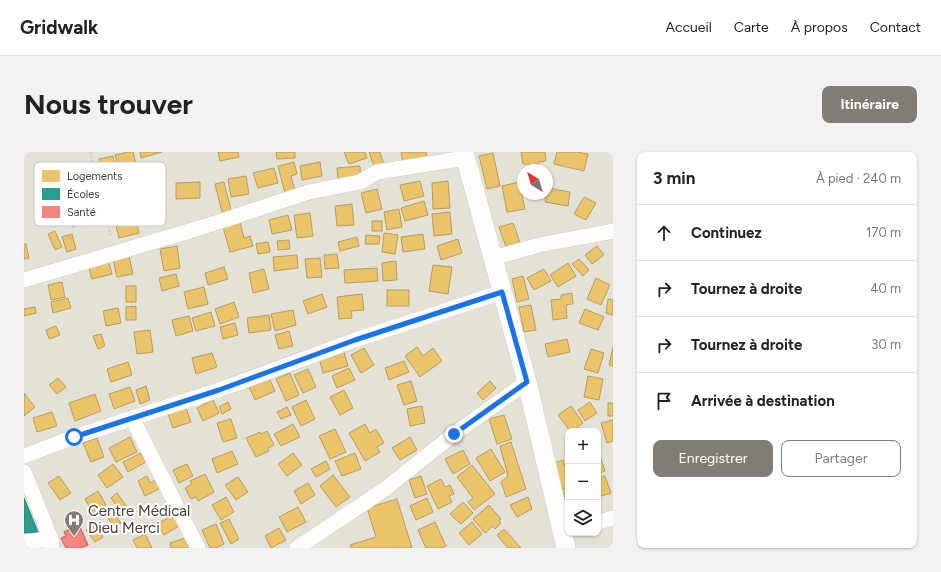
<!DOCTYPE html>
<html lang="fr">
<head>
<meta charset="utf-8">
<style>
  :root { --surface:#fff; --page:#f2f2f2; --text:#222; --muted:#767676; --line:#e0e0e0; --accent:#827d74 }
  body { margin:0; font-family:Figtree,sans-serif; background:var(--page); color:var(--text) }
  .controls { position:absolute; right:12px; bottom:12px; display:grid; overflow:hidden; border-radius:8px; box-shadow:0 1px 3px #0004 }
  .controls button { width:36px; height:36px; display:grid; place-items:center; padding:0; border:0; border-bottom:1px solid var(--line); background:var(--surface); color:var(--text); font:20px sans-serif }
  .compass { position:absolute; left:493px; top:12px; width:36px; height:36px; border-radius:50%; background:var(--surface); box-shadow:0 1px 3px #0004; rotate:322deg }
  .stop { position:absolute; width:12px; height:12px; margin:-9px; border:3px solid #1a73e8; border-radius:50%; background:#fff }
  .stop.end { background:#1a73e8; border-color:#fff; box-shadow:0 1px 4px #0008 }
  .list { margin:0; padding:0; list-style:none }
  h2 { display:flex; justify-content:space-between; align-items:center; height:52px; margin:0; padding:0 16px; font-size:17px }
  h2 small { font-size:13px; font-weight:400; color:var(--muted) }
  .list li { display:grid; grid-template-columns:26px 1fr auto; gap:12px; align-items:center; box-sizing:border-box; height:56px; padding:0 16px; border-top:1px solid var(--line) }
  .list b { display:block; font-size:15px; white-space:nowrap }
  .list em { font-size:13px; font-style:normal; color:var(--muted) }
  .actions { display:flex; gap:8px; padding:12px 16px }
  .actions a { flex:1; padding:9px 0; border:1px solid var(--accent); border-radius:8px; text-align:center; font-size:14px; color:var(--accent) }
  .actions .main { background:var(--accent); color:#fff }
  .icon { flex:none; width:22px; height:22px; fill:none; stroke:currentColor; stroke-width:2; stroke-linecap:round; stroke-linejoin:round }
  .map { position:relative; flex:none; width:589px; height:396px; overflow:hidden; border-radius:8px }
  header { display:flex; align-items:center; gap:24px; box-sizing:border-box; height:56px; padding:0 20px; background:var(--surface); border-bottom:1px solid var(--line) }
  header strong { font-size:19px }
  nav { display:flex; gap:22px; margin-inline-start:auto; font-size:14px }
  .intro { display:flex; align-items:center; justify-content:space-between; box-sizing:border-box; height:96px; padding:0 24px }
  h1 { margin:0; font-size:28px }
  .button { padding:10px 18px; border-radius:8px; background:var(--accent); color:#fff; font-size:14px; font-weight:700 }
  main { display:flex; gap:24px; padding:0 24px }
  aside { flex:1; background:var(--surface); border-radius:8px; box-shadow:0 1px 3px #0004 }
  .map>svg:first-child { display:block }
</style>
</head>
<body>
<header>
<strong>Gridwalk</strong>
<nav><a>Accueil</a><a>Carte</a><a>À propos</a><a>Contact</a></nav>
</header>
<div class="intro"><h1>Nous trouver</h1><a class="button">Itinéraire</a></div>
<main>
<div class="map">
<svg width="589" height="396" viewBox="0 0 589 396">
  <rect width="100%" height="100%" fill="#f0efe9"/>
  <path fill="#e4e1d6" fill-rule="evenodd" d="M0 0H589V396H0ZM499 18H523V42H499ZM544 279H574V381H544Z"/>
  <g fill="#e9c46a" stroke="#b89c5a">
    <polygon points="104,0 109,0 112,12 95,17 91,3"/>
    <polygon points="116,0 138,0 117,6"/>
    <polygon points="194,0 214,0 215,5 196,9"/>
    <polygon points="252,0 271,0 271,6 253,7"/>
    <polygon points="320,0 341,0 343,6 325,12"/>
    <polygon points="345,0 356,0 360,13 351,17"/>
    <polygon points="377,0 402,0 403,7 379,11"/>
    <polygon points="497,0 521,0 522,9 514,10 515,17 506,18 505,12 499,12"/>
    <polygon points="533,0 553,0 564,2 560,19 530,12"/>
    <polygon points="469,1 476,34 463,37 455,4"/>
    <polygon points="89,4 93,22 79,25 75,7"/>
    <polygon points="270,10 273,22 267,24 271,39 261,41 254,14"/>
    <polygon points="296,10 298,24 278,28 276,14"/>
    <polygon points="336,14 337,29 314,30 313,16"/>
    <polygon points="250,16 254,31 234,36 229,21"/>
    <polygon points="222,24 225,42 207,45 204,27"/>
    <polygon points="396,29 400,44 380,49 376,33"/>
    <polygon points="424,29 426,56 409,57 408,31"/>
    <polygon points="176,30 176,46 152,47 152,31"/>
    <polygon points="200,30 207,58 198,60 191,32"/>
    <polygon points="495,30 501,57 483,60 478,34"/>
    <polygon points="523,36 546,40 544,54 521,50"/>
    <polygon points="353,37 358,57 342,61 337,41"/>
    <polygon points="560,45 572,51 562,68 550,62"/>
    <polygon points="400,49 404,63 381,69 377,56"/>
    <polygon points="328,52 330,73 313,74 311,54"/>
    <polygon points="68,55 72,68 48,75 45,62"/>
    <polygon points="375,57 378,75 363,78 360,60"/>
    <polygon points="426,60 428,82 410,84 408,62"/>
    <polygon points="286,61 289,84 273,86 270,63"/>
    <polygon points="264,63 268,78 248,82 245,68"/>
    <polygon points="111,65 115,81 95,86 91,70"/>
    <rect x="348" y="69" width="10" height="10"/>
    <polygon points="216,70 220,86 226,84 229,94 206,100 199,75"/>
    <polygon points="489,71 496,90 482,95 475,75"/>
    <polygon points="31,79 38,95 31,98 24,82"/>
    <polygon points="360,81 374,83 371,102 358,100"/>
    <polygon points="48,82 52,97 43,100 38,85"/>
    <polygon points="399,82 401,97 379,100 377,85"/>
    <polygon points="342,83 356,84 355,92 341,92"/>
    <polygon points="333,85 335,94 316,99 314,90"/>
    <polygon points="434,87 438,101 417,108 413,94"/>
    <polygon points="265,88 266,97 254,98 253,89"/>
    <polygon points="244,90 246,100 234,102 232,92"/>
    <polygon points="0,92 2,92 5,106 0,107"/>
    <polygon points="153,94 156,116 140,119 136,97"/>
    <polygon points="573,94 580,103 568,112 561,103"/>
    <polygon points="313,102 315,116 301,117 300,103"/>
    <polygon points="273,103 274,116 250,119 249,105"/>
    <polygon points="105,104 109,122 93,125 89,108"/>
    <polygon points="296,106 298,125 283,126 281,107"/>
    <polygon points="84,107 88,122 68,127 64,113"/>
    <polygon points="555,107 565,118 559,124 548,112"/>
    <polygon points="372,109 373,128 359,129 358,111"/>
    <polygon points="544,111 552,124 534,135 526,123"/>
    <polygon points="409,113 428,115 424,142 405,139"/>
    <polygon points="200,115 204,127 184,133 181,121"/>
    <polygon points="353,116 354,129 321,131 320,118"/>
    <polygon points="240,117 245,137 229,141 225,121"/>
    <polygon points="520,117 527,129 510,138 503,126"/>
    <polygon points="152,122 155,134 138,139 135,126"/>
    <polygon points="499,124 505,147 493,150 488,127"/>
    <polygon points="572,126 586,133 577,153 563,147"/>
    <polygon points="38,130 41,145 27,148 24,133"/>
    <rect x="102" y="134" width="10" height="16"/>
    <polygon points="180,135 184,152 164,157 160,140"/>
    <rect x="363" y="138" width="22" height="16"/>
    <polygon points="548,141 549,152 542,153 543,166 529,168 527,148 537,147 537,143"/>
    <polygon points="298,142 303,155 284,162 279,149"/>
    <polygon points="338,142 340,158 327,159 328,166 315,167 313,145"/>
    <polygon points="44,146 47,156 29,161 27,150"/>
    <polygon points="584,147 589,148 589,163 582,161"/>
    <polygon points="210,150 215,165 196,172 191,157"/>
    <polygon points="507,153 512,178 500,180 495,155"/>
    <polygon points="112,154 112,168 102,168 102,155"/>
    <polygon points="11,155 12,161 0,164 0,157"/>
    <polygon points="94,156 97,171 82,174 79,159"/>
    <polygon points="561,157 580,165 574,178 555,171"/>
    <polygon points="269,158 272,173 251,179 247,162"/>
    <polygon points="187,160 191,174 172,179 168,166"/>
    <polygon points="245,163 247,178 225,181 223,166"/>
    <polygon points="165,164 169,179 152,184 148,168"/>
    <polygon points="211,171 214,183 199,187 196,175"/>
    <polygon points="32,174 36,183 25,187 22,178"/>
    <polygon points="126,178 129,200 113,202 110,180"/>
    <polygon points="265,179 269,194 255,197 251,183"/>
    <polygon points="77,182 81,194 74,197 69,184"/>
    <polygon points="543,187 546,200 524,205 521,192"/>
    <polygon points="393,195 399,204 409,196 418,209 396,225 381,204"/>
    <polygon points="589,195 589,214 585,213"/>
    <polygon points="340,196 350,213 337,221 327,203"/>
    <polygon points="567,197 580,201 574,221 560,217"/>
    <polygon points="320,200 324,214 299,221 295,206"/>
    <polygon points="188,201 193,215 172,222 168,206"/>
    <polygon points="380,209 385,220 365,228 361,216"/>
    <polygon points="104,210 108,223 87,230 83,217"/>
    <polygon points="325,216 331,228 313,236 308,224"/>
    <polygon points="284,217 292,235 279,241 270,223"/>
    <polygon points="266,221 275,243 262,249 252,227"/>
    <polygon points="564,224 579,227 575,248 560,245"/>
    <polygon points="34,226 42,235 33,242 25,233"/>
    <polygon points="245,226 251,239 231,248 225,235"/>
    <polygon points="387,229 393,249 380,253 373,233"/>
    <polygon points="466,229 472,236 459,248 453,241"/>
    <polygon points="122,234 126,248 116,252 112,238"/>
    <polygon points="106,235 111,249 90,257 85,242"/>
    <polygon points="320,238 329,256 316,263 306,245"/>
    <polygon points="0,241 11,255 0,264"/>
    <polygon points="71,242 77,259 51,269 45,251"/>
    <polygon points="189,248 195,261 179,269 173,256"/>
    <polygon points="282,248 291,267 277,274 268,255"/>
    <polygon points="204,250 207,257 198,262 195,255"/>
    <polygon points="566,250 573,261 561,269 554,258"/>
    <rect x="584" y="251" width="5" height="13"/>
    <polygon points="398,254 401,271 386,274 383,257"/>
    <polygon points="547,254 559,271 549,279 546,279 534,263"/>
    <polygon points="263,255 267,263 257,267 253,260"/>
    <polygon points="162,256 167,270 149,276 144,262"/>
    <polygon points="28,260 33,274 13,280 9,266"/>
    <polygon points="480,263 488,287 473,292 465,267"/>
    <polygon points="207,267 213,286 199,290 193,271"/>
    <polygon points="589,268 589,289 583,291 577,271"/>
    <polygon points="269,272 276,285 257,294 250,282"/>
    <polygon points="341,272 346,281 352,277 360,291 353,295 356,300 341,309 325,281"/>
    <polygon points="311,277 322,300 306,307 295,284"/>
    <polygon points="243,279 250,293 244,296 245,299 232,305 222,286 236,280 237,282"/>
    <polygon points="106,285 113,300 92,310 85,296"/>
    <polygon points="386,285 393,298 376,308 368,296"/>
    <polygon points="73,286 80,305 67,310 59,291"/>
    <polygon points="487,290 502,337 482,345 477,330 484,324 476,294"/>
    <polygon points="467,297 481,320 466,329 452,306"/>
    <polygon points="439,298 446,312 429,322 421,307"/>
    <polygon points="208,299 214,312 193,321 188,307"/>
    <polygon points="117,301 122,310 104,320 99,310"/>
    <polygon points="269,301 278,313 263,324 254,312"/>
    <polygon points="331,301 337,317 318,324 311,309"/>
    <polygon points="574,304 576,304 581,319 574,322"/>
    <polygon points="539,308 540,313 544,312 544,333 537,335 530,311"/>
    <polygon points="302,309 306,317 292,325 287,317"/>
    <polygon points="89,312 99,325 83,336 74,323"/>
    <polygon points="163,312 169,324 155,331 149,318"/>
    <polygon points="448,313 471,342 450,358 444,350 449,346 433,325"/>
    <polygon points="181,322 190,340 174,349 172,345 167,347 161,336 168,332 166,329"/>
    <polygon points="309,323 326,345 312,355 296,334"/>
    <polygon points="35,324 47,341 36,348 24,331"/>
    <polygon points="123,324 126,331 133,327 137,336 121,344 114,329"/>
    <polygon points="397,324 403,342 391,346 385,328"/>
    <polygon points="581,324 587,341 574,345 574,326"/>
    <polygon points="214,325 224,340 212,348 201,333"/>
    <polygon points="417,327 421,335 426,333 430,342 425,344 428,350 414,357 403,334"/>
    <polygon points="284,331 291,343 277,352 270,339"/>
    <polygon points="544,335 544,351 543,351 537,337"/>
    <polygon points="74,339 82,353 69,361 61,347"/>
    <polygon points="93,341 103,355 97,360 87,346"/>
    <polygon points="202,345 210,360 197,368 188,353"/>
    <polygon points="504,345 508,357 493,365 486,353"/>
    <polygon points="403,346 409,360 392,368 386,354"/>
    <polygon points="373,347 388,396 327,396 326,393 352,385 343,356"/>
    <polygon points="439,350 449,361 437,372 426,362"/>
    <polygon points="465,353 477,367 475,369 477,371 471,377 469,374 461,381 449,367"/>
    <polygon points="274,355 282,370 263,380 255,365"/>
    <polygon points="86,356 97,371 90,375 80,360"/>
    <polygon points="149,363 155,374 140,383 133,372"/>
    <polygon points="205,367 215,387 207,392 196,371"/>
    <polygon points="411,370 422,394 417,396 402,396 394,378"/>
    <polygon points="448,370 458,382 445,393 435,381"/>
    <polygon points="192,372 200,392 192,396 186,396 178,378"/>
    <polygon points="71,373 79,385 71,390 62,378"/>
    <polygon points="255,376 262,388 247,396 241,384"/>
    <polygon points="480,377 497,396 484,396 473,383"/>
    <polygon points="121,382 128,396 113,396 109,388"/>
    <polygon points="161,386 165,396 147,396 146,391"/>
  </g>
  <polygon fill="#2a9d8f" stroke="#328174" points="0,346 14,380 0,381"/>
  <g fill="#f28482" stroke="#be706b">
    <polygon points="55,373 64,393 57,396 42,396 37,386 42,384 40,380"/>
    <polygon points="55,373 64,393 57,396 42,396 37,386 42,384 40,380"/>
  </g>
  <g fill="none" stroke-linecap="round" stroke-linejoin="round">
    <defs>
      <g id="minor">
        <polyline points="469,106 515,93 589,79"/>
        <polyline points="0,128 179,75 285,40 336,30 353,20 442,6"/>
        <polyline points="108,266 174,396"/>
        <polyline points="0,304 50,285 195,238 331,188 478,140"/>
        <polyline points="0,320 27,387 28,396"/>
        <polyline points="574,370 589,366"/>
        <polyline points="0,390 27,387"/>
        <polyline points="273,396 361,337 430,282 503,230"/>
      </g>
      <polyline id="tertiary" points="440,0 503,230 542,396"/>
    </defs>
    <use href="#minor" stroke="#ceccc6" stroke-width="16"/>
    <use href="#tertiary" stroke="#ceccc6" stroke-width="20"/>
    <polyline stroke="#d1ceca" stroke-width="2.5" stroke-dasharray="2 2" stroke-linecap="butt" points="66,0 87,85"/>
    <use href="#minor" stroke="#fdfdfc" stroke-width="15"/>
    <use href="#tertiary" stroke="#fdfdfc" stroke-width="19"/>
  </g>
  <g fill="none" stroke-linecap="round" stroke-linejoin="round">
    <polyline stroke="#1a73e8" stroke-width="5" points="50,285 195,238 331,188 478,140 503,230 430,282"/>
  </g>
  <defs>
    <symbol id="hospital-pin" viewBox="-11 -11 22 30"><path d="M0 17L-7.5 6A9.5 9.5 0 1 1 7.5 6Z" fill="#827d74" stroke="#fff"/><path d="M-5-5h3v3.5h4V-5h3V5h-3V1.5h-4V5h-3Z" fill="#fff"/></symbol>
  </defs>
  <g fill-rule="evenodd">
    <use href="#hospital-pin" x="39" y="357" width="22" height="30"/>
  </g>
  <g text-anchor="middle" stroke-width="4" stroke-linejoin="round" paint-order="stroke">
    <g font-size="15" fill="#464035" stroke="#fff" text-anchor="start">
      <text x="64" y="364">Centre Médical<tspan x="64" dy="17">Dieu Merci</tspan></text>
    </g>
  </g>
  <rect x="10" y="10" width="132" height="64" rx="6" fill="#fff" stroke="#c8c6c2" stroke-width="1"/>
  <rect x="18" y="18" width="18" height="12" fill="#e9c46a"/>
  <rect x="18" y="36" width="18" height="12" fill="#2a9d8f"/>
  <rect x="18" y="54" width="18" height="12" fill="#f28482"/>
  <g font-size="11" fill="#464035">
    <text x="43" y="28">Logements</text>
    <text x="43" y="46">Écoles</text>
    <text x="43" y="64">Santé</text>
  </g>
</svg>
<div class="controls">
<button>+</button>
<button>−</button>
<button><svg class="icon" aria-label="layers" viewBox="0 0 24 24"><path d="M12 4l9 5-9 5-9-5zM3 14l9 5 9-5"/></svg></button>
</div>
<svg class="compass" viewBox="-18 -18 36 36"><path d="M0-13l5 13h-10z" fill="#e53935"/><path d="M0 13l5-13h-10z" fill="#767676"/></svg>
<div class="stop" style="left:50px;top:285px"></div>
<div class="stop end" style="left:430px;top:282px"></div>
</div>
<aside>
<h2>3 min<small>À pied · 240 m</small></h2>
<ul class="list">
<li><svg class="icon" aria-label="ahead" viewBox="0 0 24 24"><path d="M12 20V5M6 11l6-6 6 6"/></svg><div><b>Continuez</b></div><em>170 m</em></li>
<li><svg class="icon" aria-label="right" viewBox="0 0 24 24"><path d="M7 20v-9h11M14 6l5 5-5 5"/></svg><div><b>Tournez à droite</b></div><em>40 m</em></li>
<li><svg class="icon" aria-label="right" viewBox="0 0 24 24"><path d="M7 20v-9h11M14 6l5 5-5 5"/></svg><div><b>Tournez à droite</b></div><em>30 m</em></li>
<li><svg class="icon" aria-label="arrive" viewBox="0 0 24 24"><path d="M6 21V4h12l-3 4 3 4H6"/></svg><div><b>Arrivée à destination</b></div></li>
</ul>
<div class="actions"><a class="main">Enregistrer</a><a>Partager</a></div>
</aside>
</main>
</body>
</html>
